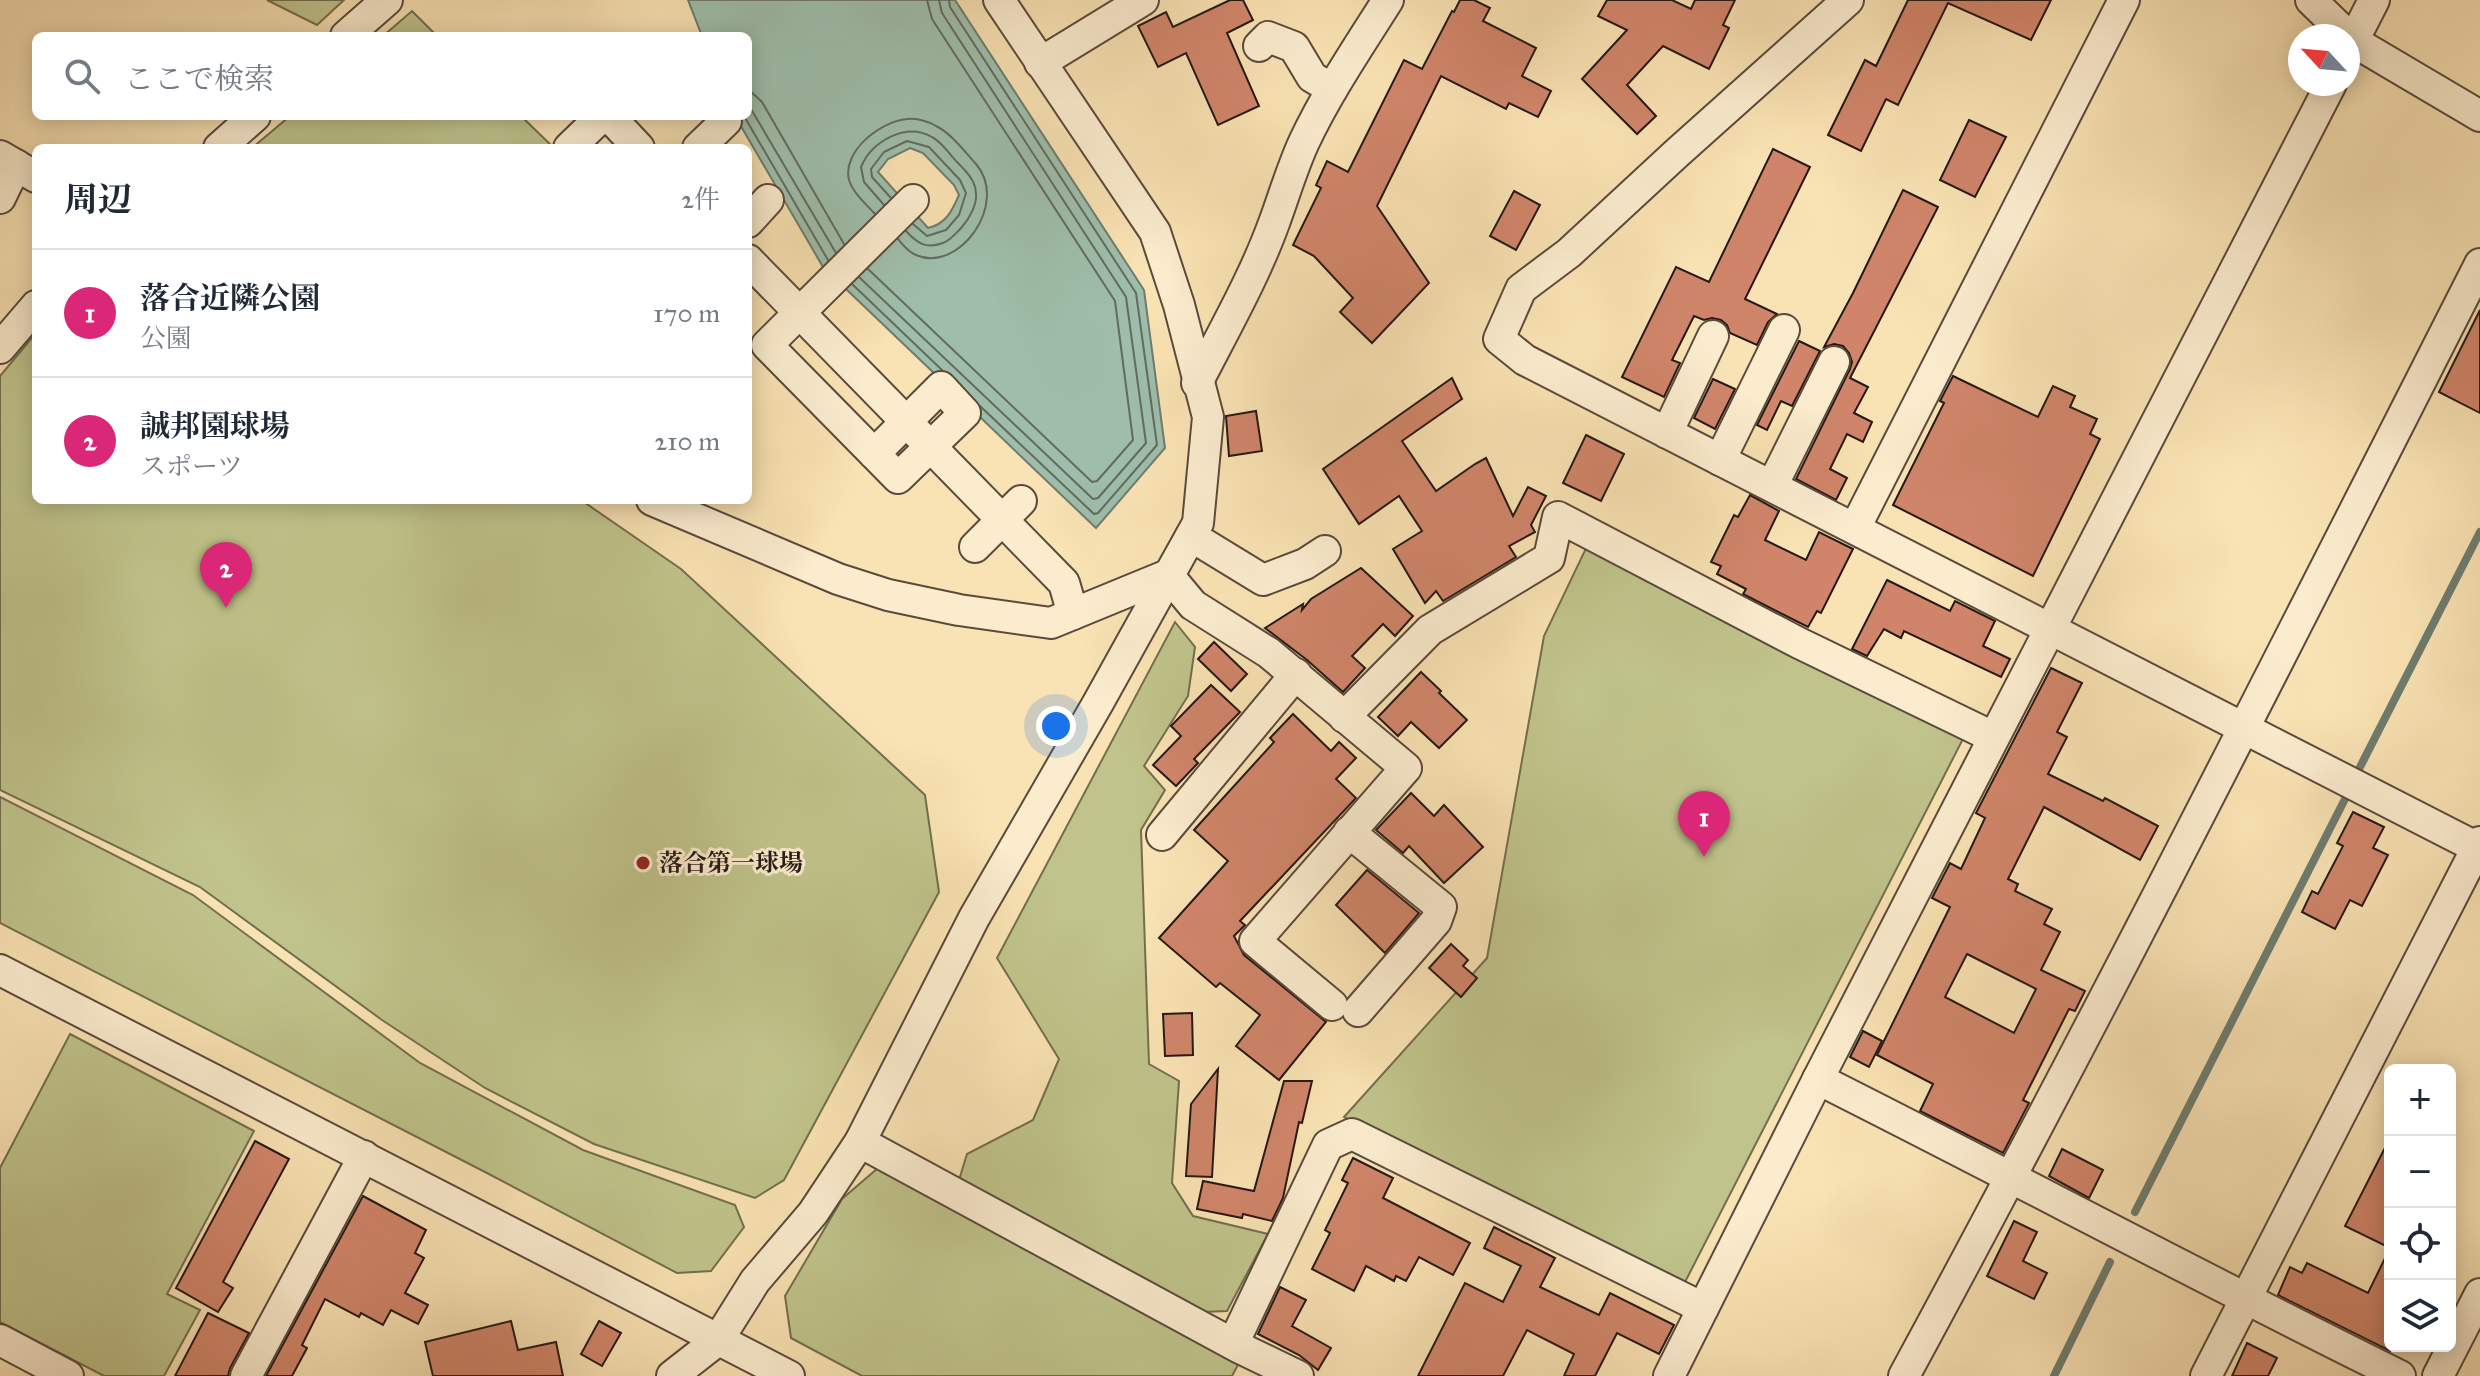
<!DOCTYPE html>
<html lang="ja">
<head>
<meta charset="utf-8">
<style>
  :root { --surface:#fff; --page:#f6f6f7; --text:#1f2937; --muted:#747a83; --line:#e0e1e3; --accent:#db2777 }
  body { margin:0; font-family:"IM FELL Great Primer","Noto Serif JP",serif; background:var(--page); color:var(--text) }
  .controls { position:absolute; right:24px; bottom:24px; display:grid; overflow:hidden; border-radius:12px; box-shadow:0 4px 20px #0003 }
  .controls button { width:72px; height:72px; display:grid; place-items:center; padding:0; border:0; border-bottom:2px solid var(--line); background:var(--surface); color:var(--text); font:40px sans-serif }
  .compass { position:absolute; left:2288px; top:24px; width:72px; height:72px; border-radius:50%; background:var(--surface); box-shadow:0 4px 20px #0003; rotate:296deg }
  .you { position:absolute; left:1056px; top:726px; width:28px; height:28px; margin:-20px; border:6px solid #fff; border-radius:50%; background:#1a73e8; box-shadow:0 0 0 12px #1a73e833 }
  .badge { display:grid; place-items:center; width:52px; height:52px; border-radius:50%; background:var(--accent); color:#fff; font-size:26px; font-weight:700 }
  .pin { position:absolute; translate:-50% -66px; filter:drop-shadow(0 2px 4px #0008) }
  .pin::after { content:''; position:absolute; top:42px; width:28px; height:24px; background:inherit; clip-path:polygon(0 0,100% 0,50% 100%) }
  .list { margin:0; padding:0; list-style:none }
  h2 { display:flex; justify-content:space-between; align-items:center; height:104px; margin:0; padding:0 32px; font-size:34px }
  h2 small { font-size:26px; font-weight:400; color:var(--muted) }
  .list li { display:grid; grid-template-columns:52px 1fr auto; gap:24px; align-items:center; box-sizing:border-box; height:128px; padding:0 32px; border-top:2px solid var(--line) }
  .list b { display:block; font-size:30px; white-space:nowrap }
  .list p { margin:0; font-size:26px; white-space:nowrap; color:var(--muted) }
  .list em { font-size:26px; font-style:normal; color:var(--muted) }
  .icon { flex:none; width:44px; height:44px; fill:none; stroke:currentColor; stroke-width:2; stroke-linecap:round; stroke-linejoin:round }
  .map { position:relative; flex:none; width:2480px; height:1376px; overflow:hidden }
  .search { position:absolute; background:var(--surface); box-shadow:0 4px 20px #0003; left:32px; top:32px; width:720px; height:88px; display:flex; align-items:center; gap:20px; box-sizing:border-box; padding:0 28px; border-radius:12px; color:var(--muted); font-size:30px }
  .panel { position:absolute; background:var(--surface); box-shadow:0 4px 20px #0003; left:32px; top:144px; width:720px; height:360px; border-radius:12px }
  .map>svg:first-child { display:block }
</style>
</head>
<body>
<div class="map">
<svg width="2480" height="1376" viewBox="0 0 2480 1376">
  <rect width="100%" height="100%" fill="#f9e2b3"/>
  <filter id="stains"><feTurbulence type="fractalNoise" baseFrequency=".0025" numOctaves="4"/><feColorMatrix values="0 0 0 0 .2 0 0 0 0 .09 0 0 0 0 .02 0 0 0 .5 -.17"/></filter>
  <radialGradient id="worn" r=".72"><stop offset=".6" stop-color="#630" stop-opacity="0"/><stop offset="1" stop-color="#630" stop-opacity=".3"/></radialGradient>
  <g fill="#c0c38b" stroke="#726e50" stroke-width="2">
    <polygon points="267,0 344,0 317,25"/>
    <polygon points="412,11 437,36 383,36"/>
    <polygon points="290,116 521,116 554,148 252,148"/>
    <polygon points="36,333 36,500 581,500 681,569 925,795 939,892 784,1180 755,1198 594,1144 485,1088 382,1020 200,887 0,790 0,376"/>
    <polygon points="1589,542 1966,733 1683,1286 1344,1117 1487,958 1544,636"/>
    <polygon points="1175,622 1195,647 1188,696 1144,766 1165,790 1141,830 1149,1064 1179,1081 1172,1183 1193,1216 1268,1234 1227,1311 1202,1312 959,1180 967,1154 1033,1120 1059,1059 997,958"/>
    <polygon points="0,797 193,895 420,1063 583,1150 735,1205 744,1227 711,1271 677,1273 485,1172 0,923"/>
    <polygon points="70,1034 254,1131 167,1294 200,1310 164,1376 104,1376 0,1322 0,1168"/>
    <polygon points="878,1168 1239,1363 1232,1376 862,1376 791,1338 785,1296 842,1199"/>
  </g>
  <path fill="#9ebeab" stroke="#6e7c6f" stroke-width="2" fill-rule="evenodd" d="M688 0H955L1144 290 1165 448 1096 528 823 267 735 116H748V36H702ZM910 148 923 153 954 185 959 195C952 211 946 224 928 228L878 172 888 159Z"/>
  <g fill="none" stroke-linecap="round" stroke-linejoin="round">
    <g stroke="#626b60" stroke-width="2">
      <polyline points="949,0 950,7 1136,293 1157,445 1098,513 1094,514 980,406"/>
      <polyline points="748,89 762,102 844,244"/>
      <polyline points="748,104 836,253"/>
      <polyline points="744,116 828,260"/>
      <polyline points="891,198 872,177 871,169 884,152 907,141 929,147 960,180 966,193 959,215 946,230 927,236 913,224"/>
      <path d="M884 205 864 182 861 167C872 141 906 122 932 137 942 142 950 155 958 163 966 171 976 181 976 194 977 205 969 219 962 227 956 233 951 240 943 243 926 249 918 244 906 231"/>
      <path d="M875 214C866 204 853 193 849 180 842 151 881 121 907 119 916 118 928 121 936 126 951 133 965 152 976 164 1010 204 958 274 916 255 908 252 903 245 898 239"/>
      <polyline points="868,269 1092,482 1097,481 1133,440 1115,301 932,19 927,0"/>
      <polyline points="859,277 1093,499 1098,498 1146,443 1126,297 942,13 939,0"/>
      <polyline points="852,284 943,371"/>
    </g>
    <g stroke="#6e7c6f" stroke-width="8">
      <polyline points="2358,771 2480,532"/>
      <polyline points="2135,1212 2345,799"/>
      <polyline points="2054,1376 2110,1262"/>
    </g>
  </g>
  <g fill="#d0856a" stroke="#251814" stroke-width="2" fill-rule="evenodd">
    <polygon points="1230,0 1243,0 1253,20 1227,33 1259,106 1218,125 1186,53 1158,67 1138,26 1166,12 1173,27"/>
    <polygon points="1460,0 1474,0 1490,8 1483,21 1536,48 1522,76 1551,91 1538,117 1509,103 1506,109 1441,76 1377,206 1429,283 1372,343 1340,312 1353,298 1314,256 1293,245 1321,188 1316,185 1327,161 1348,172 1404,60 1422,69 1452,11 1454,12"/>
    <polygon points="1607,0 1672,0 1691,9 1695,0 1735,0 1723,25 1729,28 1709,69 1663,46 1627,85 1656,116 1637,134 1582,79 1627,30 1598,16"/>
    <polygon points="1908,0 2051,0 2031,40 1948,3 1898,105 1886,99 1861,151 1828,135 1865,60 1876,66"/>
    <polygon points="1969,120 2006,137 1975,197 1940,180"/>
    <polygon points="1773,149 1810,167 1745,299 1777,314 1768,322 1757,345 1730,333 1727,325 1721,320 1712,318 1704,320 1694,316 1672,360 1680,363 1664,397 1622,377 1676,267 1709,282"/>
    <polygon points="1903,190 1938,207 1850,378 1868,387 1854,413 1872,422 1863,442 1847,434 1830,469 1847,478 1836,500 1796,479 1850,369 1852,362 1849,353 1843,346 1834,344 1824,347 1853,293"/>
    <polygon points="1514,191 1540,205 1516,250 1490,236"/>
    <polygon points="2480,310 2480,413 2439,392"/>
    <polygon points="1799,341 1820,351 1792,406 1781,401 1767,430 1757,425"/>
    <polygon points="1953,376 2038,417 2053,386 2075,396 2070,407 2097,419 2090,434 2100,439 2033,576 1893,505 1944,403 1940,401"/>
    <polygon points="1452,378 1462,399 1402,441 1436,491 1475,464 1486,458 1513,516 1528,487 1546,496 1531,525 1535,532 1509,546 1516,557 1443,601 1436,591 1425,603 1393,549 1422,531 1399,496 1359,524 1323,469"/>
    <polygon points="1713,379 1735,389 1715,429 1694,418"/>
    <polygon points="1256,411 1262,451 1229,456 1226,416"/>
    <polygon points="1586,435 1624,454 1601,501 1563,483"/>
    <polygon points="1750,495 1779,511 1765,540 1806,560 1819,532 1853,549 1821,613 1817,611 1808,627 1743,594 1746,589 1717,574 1721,566 1711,562 1734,515 1738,517"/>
    <polygon points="1361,568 1413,616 1395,636 1383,624 1352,656 1365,668 1343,692 1307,660 1265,628 1303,604 1302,610 1311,599"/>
    <polygon points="1887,580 1950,611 1955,601 1995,621 1983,646 2010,659 2001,677 1904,631 1901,638 1884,629 1867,656 1852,649"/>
    <polygon points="1214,642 1247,674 1231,691 1198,659"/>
    <path d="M2051 668 2082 683 2057 732 2067 737 2048 774 2103 801 2105 798 2158 826 2140 860 2044 807 2008 879 2018 884 2015 891 2052 909 2044 924 2060 932 2041 970 2085 991 2075 1011 2069 1009 2023 1100 2029 1103 2003 1153 1920 1111 1933 1084 1877 1055 1950 907 1932 898 1950 863 1961 869 1985 818 1976 813ZM1967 954 2036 989 2014 1033 1945 997Z"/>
    <polygon points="1421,672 1441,691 1439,693 1467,720 1439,748 1411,722 1398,736 1378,717"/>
    <polygon points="1211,685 1240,712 1194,759 1198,763 1176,786 1153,765 1181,736 1171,726"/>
    <polygon points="1293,714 1331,751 1339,742 1356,758 1336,779 1356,798 1240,921 1245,925 1234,936 1244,955 1326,1022 1279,1080 1236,1046 1260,1015 1220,983 1216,987 1159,938 1228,861 1194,830 1274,742 1270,738"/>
    <polygon points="1411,793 1434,816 1444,805 1483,847 1444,883 1409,846 1403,853 1376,830"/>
    <polygon points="2353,812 2384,827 2373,848 2388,855 2362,906 2350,900 2335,929 2302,912 2312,891 2318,894 2343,846 2337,843"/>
    <polygon points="1367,870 1419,913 1385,953 1336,905"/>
    <polygon points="1451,944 1468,960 1463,966 1477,978 1461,997 1429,968"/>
    <polygon points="1192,1013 1193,1055 1165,1056 1163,1014"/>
    <polygon points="1863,1031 1882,1041 1869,1067 1850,1057"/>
    <polygon points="1218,1069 1212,1177 1186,1176 1191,1104"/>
    <polygon points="1284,1081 1312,1081 1302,1123 1299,1122 1283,1198 1272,1221 1243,1214 1242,1218 1197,1209 1203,1181 1254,1191"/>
    <polygon points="2390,1138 2390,1248 2345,1226"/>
    <polygon points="255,1141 289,1159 223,1282 233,1288 218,1312 176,1288"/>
    <polygon points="2062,1149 2103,1170 2089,1198 2049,1176"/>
    <polygon points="1353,1158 1393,1178 1383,1198 1470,1243 1453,1275 1419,1257 1406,1281 1396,1276 1394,1281 1366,1266 1354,1291 1312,1269 1330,1233 1325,1230 1348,1183 1342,1180"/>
    <polygon points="363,1196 426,1230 415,1253 424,1258 405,1293 428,1305 418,1324 391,1310 383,1325 361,1313 359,1317 325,1299 302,1345 307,1348 292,1376 266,1376"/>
    <polygon points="2014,1221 2037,1232 2023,1261 2047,1273 2034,1299 1987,1276"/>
    <polygon points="1494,1227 1555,1258 1540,1287 1599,1315 1610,1293 1674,1325 1659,1354 1617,1333 1595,1376 1564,1376 1574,1354 1527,1330 1503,1376 1418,1376 1465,1283 1503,1302 1521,1266 1484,1248"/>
    <polygon points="2390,1248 2390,1351 2278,1295 2290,1267 2302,1273 2307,1263 2368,1293"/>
    <polygon points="1280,1287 1306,1300 1292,1326 1331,1348 1318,1370 1299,1355 1258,1334"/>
    <polygon points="208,1313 249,1333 230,1368 228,1376 175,1376"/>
    <polygon points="511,1321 518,1350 556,1342 563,1376 433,1376 425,1342"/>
    <polygon points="599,1321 621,1333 602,1366 581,1354"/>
    <polygon points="2247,1343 2277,1358 2268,1376 2232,1376"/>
  </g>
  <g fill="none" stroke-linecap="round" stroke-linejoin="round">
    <defs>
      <g id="minor">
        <path d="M1848 0 1677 153 1569 253 1521 289 1499 339 1525 360C1843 523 2161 687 2480 849"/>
        <polyline points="2311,0 2353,41 2480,116"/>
        <polyline points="346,36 387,0"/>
        <polyline points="1259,46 1268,37 1294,47 1312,77 1332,89"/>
        <polyline points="2348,51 2374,0"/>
        <polyline points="1040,63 1143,0"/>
        <polyline points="609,116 639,148"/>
        <polyline points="219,148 255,116"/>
        <polyline points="569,148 602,116"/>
        <polyline points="698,148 726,121"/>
        <polyline points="0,156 36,177"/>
        <polyline points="0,198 16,165"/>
        <polyline points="748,222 768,200"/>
        <polyline points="748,260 1064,583 1073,614"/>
        <polyline points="0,348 36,306"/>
        <path d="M1197 383C1224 330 1254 278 1274 223 1284 196 1292 168 1304 142 1327 93 1359 46 1388 0"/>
        <polyline points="1667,433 1713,336"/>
        <polyline points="874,454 941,387 965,413 898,478 767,345 913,200"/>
        <polyline points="1720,460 1784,330"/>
        <polyline points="1772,486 1834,362"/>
        <polyline points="652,500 838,579 888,595 959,610 1051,623 1168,575"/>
        <polyline points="1855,528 2124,0"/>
        <polyline points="1191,536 1263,580 1305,564 1325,551"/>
        <polyline points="975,547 1021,501"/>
        <polyline points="1168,575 1193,605 1269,653 1406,768 1255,941 1332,1005"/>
        <polyline points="1344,717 1430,630 1549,558 1558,517 1799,643 1993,737"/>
        <polyline points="1349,832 1441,907 1436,921 1358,1011"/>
        <polyline points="1162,835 1296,674"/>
        <polyline points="0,970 789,1376"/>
        <path d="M1818 1079C2013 1177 2205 1280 2400 1376"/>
        <polyline points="860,1142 1240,1348 1298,1376"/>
        <polyline points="0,1340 68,1376"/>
        <polyline points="1233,1344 1328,1145 1352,1134 1703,1308"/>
        <polyline points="246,1376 364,1156"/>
        <polyline points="672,1376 718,1340 755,1281 813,1213 860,1142 974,918 1098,703 1198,523 1208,417 1179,305 1155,232 999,0"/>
        <polyline points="1669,1376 1818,1079 2331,84"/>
        <path d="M1904 1376C2103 1009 2291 636 2480 264"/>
        <polyline points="2206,1376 2480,842"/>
        <polyline points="2438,1376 2480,1294"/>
      </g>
    </defs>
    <use href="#minor" stroke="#5a4a3c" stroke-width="34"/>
    <use href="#minor" stroke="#fbecce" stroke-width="30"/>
  </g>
  <circle fill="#8f2418" stroke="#fbecce" stroke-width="3" cx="643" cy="863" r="8"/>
  <g text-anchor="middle" stroke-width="6" stroke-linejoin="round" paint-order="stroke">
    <g font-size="24" font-weight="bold" fill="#251814" stroke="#fbecce" text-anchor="start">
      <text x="659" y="871">落合第一球場</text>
    </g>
  </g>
  <rect width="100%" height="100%" filter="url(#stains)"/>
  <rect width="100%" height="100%" fill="url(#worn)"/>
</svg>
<div class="controls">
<button>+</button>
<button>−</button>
<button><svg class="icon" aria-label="locate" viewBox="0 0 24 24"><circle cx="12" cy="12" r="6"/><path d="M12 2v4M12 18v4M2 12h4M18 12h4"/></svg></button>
<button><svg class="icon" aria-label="layers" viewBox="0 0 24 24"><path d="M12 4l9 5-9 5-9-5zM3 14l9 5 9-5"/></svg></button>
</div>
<svg class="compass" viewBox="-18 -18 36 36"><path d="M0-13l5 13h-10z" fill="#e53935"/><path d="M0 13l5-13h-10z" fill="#747a83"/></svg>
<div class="you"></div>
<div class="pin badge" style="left:1704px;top:857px">1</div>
<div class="pin badge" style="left:226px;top:608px">2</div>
<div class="search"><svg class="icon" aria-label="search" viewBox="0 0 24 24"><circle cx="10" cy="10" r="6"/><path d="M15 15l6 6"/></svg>ここで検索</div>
<section class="panel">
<h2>周辺<small>2件</small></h2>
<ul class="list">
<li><span class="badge">1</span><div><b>落合近隣公園</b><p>公園</p></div><em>170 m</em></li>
<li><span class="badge">2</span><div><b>誠邦園球場</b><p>スポーツ</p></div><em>210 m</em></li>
</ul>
</section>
</div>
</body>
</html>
